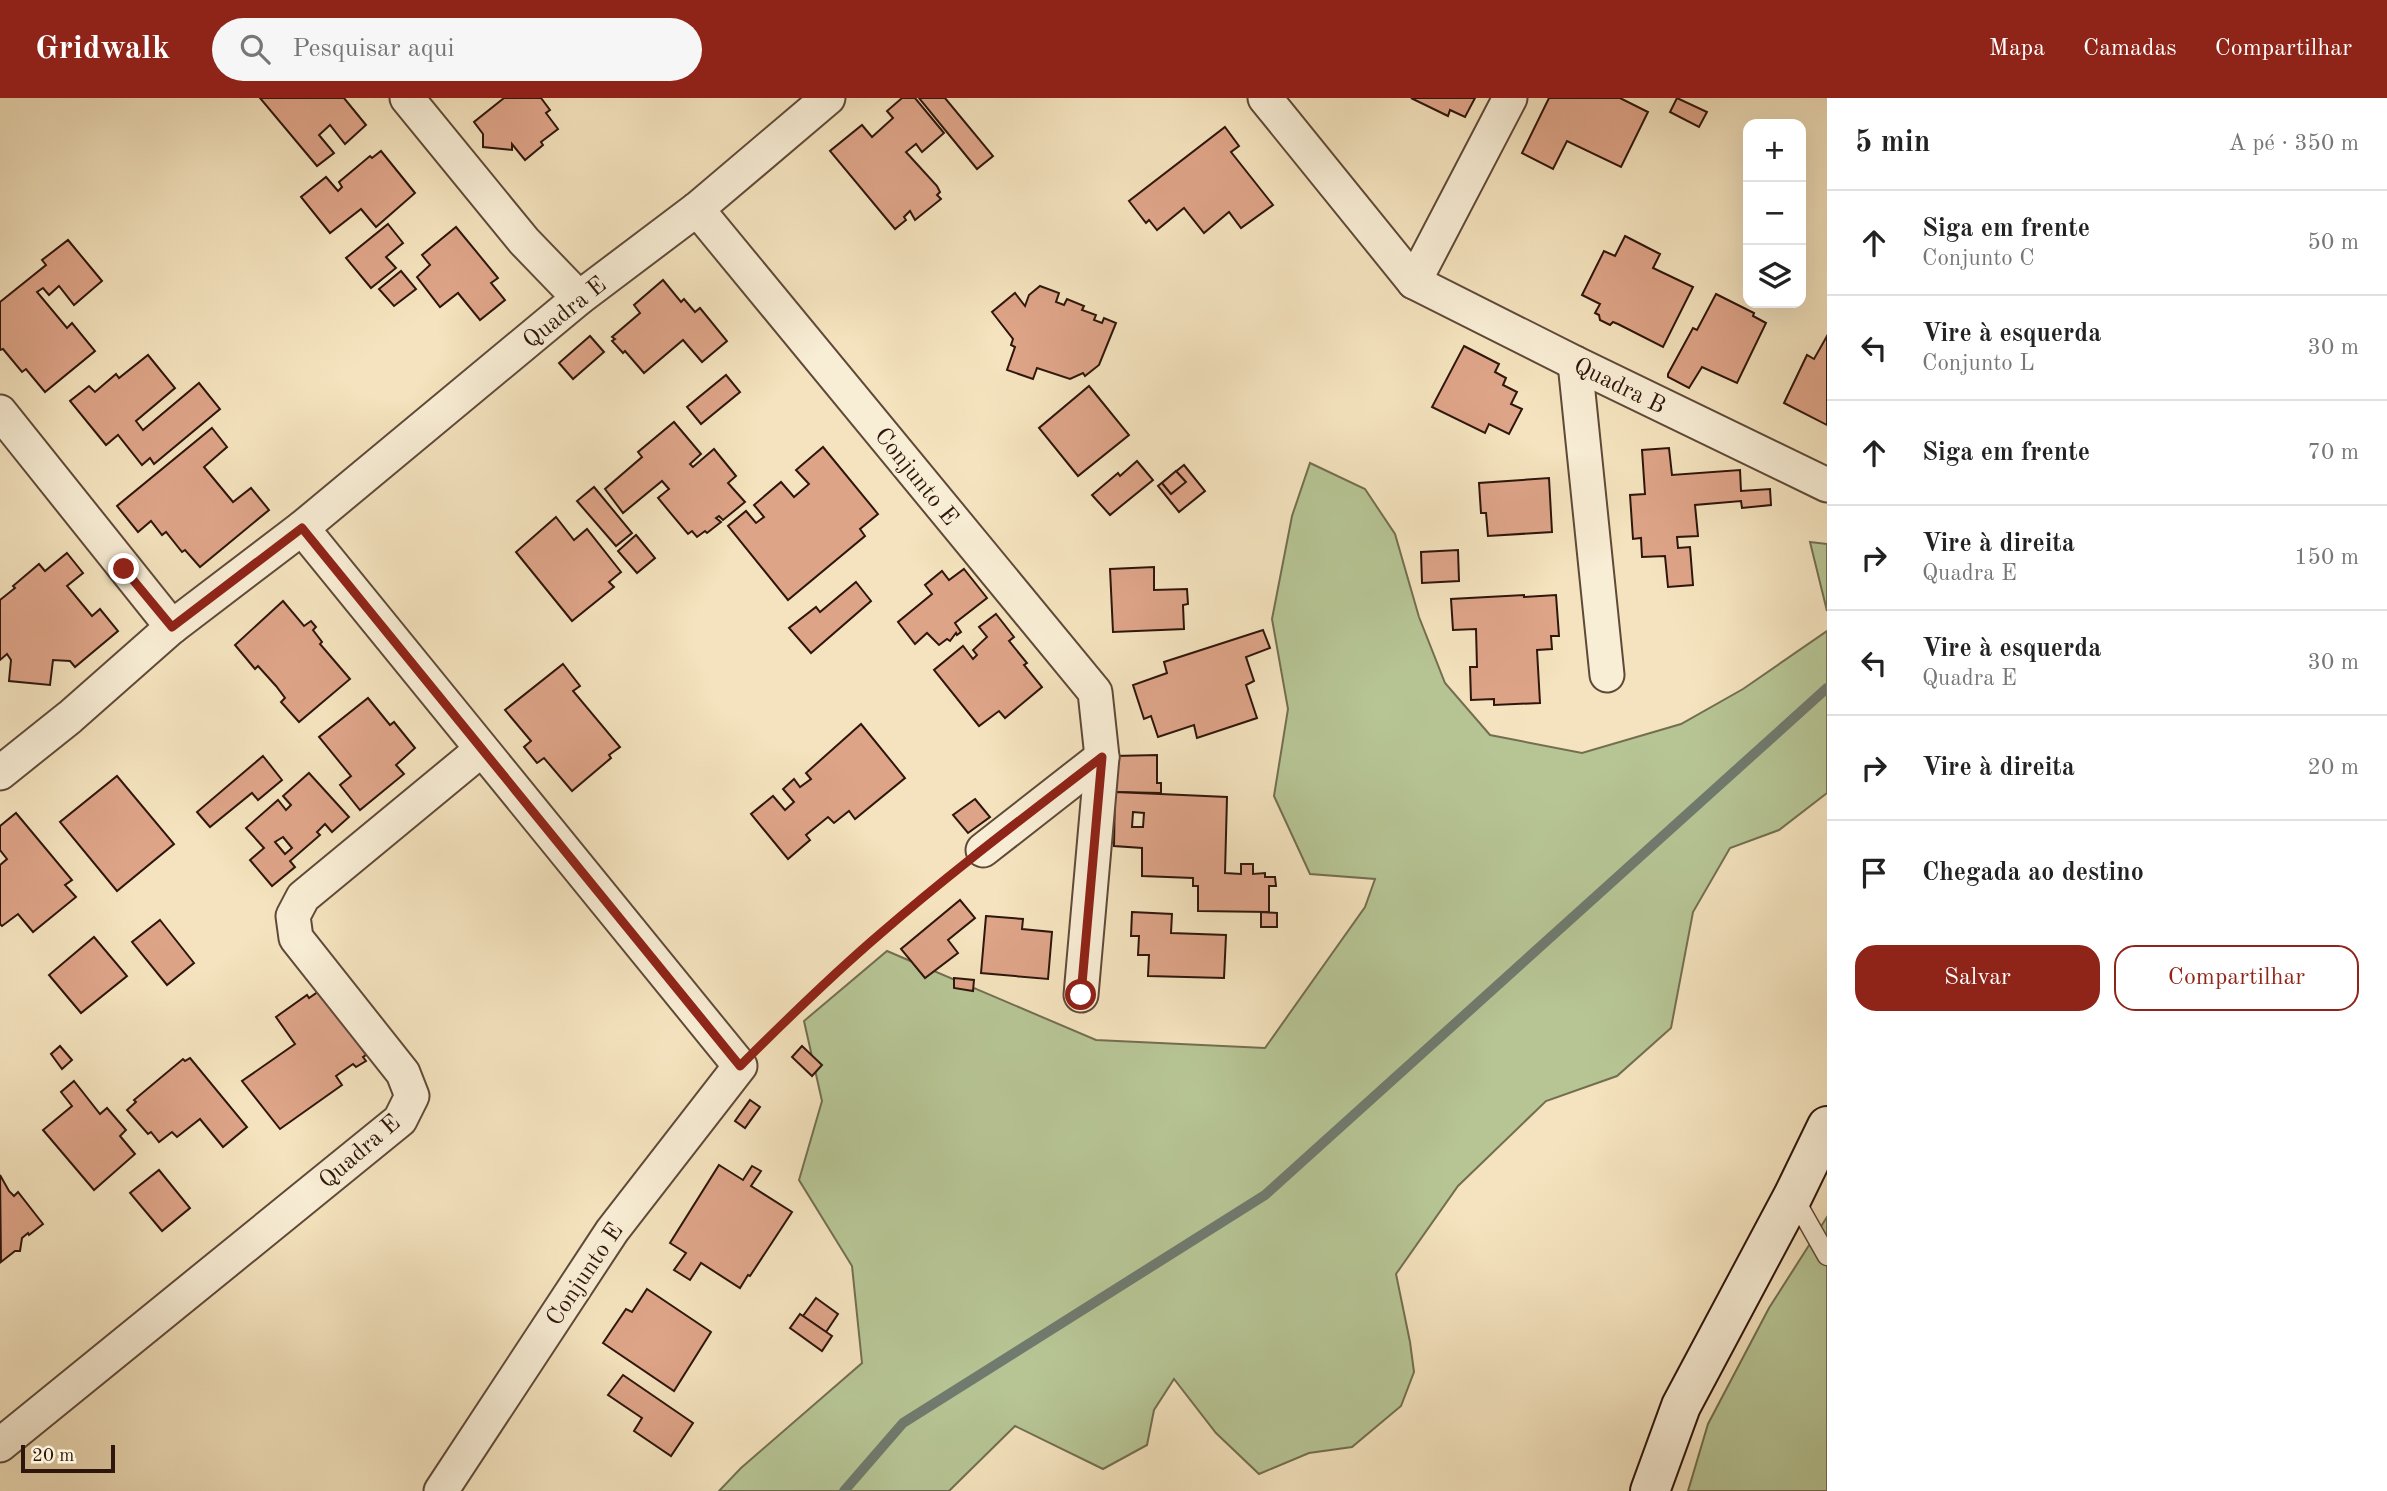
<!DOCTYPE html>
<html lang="pt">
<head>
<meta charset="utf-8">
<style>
  :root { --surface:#fff; --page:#f6f6f6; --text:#222; --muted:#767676; --line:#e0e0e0; --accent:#8f2418 }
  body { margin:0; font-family:"Old Standard TT",serif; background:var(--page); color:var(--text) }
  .controls { position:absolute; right:21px; top:21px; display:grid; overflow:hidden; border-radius:14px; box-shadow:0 7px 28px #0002 }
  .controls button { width:63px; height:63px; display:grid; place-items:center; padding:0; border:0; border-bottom:2px solid var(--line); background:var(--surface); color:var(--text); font:35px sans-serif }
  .scale { position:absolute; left:21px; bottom:18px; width:94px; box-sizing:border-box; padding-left:7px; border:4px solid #2f160c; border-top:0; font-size:19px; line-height:24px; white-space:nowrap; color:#2f160c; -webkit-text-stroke:5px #f8edd5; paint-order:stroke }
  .stop { position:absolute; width:21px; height:21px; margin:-16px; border:5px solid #8f2418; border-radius:50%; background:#fff }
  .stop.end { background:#8f2418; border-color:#fff; box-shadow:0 2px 7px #0008 }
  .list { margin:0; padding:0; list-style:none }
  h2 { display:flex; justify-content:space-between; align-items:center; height:91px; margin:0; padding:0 28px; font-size:30px }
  h2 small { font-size:23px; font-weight:400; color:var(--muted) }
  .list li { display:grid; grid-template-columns:46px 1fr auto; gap:21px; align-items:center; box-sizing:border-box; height:105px; padding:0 28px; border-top:2px solid var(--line) }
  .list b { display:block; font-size:26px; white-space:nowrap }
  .list p { margin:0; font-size:23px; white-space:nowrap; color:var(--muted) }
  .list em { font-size:23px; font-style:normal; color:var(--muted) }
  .actions { display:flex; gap:14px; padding:21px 28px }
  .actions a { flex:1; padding:16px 0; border:2px solid var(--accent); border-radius:21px; text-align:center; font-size:24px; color:var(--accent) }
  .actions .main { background:var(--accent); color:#fff }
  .icon { flex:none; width:38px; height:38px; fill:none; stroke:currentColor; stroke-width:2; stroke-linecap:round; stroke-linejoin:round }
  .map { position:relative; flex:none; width:1827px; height:1393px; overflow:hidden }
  header { display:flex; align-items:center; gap:42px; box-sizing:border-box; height:98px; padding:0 35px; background:var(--accent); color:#fff }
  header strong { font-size:33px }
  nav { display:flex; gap:38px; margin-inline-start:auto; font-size:24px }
  .search { width:490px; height:63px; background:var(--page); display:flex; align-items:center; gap:18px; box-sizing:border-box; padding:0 24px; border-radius:38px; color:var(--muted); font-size:26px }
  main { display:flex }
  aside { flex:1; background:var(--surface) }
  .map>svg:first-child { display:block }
</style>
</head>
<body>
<header>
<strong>Gridwalk</strong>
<div class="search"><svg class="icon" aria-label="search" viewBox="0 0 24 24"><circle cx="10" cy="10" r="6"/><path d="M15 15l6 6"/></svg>Pesquisar aqui</div>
<nav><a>Mapa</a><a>Camadas</a><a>Compartilhar</a></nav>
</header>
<main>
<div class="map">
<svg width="1827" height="1393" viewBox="0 0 1827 1393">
  <rect width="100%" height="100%" fill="#f4e3be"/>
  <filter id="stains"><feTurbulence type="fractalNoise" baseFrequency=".00286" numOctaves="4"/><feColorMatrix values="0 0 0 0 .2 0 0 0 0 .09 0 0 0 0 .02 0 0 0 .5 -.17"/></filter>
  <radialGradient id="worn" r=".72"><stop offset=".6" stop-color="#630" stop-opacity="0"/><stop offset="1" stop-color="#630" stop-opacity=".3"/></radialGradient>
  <g fill="#b7c595" stroke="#736e50" stroke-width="2">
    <polygon points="1310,365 1365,391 1395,436 1419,519 1445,585 1490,637 1582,655 1681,626 1743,591 1827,533 1827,695 1779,732 1730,750 1693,814 1671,930 1617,978 1546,1003 1458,1088 1396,1176 1410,1244 1414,1274 1401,1308 1352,1349 1309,1355 1259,1376 1216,1335 1174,1281 1154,1312 1147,1347 1103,1371 1015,1328 949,1393 719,1393 741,1370 862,1265 852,1168 799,1082 822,1003 804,923 887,853 1096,942 1265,950 1365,809 1375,781 1310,776 1274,698 1288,611 1272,521 1292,418"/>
    <polygon points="1810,444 1827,446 1827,513"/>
    <polygon points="1827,1119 1827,1393 1688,1393 1708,1326 1769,1210"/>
  </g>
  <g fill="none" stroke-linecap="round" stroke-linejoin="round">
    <polyline stroke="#707b6f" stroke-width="10" points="844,1393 903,1325 1265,1097 1827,590"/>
  </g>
  <g fill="#dea488" stroke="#2f160c" stroke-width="2" fill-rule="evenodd">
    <polygon points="260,0 344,0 366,27 345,46 330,27 319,37 334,55 317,68"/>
    <polygon points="504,0 541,0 550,12 546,15 558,31 541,44 543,47 525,62 512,46 512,52 483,49 483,36 474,24"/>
    <polygon points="902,0 915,0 944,35 922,54 916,46 906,54 937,88 940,94 937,97 941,101 915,122 910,113 904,119 906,122 895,131 830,53 862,27 872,39 893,20 887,13"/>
    <polygon points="919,0 945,0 993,58 977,71"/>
    <polygon points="1411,0 1475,0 1465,19 1450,12 1448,18"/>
    <polygon points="1549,0 1620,0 1648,14 1621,69 1567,43 1553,71 1522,55"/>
    <polygon points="1677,0 1707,14 1699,29 1670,14"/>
    <polygon points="1225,29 1239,48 1231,54 1273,107 1241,130 1229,114 1204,135 1184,110 1157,132 1149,122 1146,125 1129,103"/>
    <polygon points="381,53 415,95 376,129 361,111 330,135 301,99 326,79 338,93 342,89 339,84 370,58 372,60"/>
    <polygon points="388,126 403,145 386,159 396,170 371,190 346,160"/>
    <polygon points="456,129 498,180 491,185 505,202 480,222 458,195 440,209 417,179 430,167 422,157"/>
    <polygon points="1625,138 1660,156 1653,170 1693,189 1663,249 1618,226 1613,224 1610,227 1600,222 1599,217 1595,215 1600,206 1582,197 1604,153 1615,158"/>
    <polygon points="68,142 102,183 74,207 59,188 49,197 43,190 37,194 67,230 72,225 95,253 45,294 26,271 22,274 3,251 0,252 0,204 46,167 42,162"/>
    <polygon points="401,173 416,191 394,208 379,191"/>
    <polygon points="663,182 681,204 684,201 695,214 700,210 727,243 702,264 683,242 644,275 625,253 623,255 612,243 615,241 612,239 640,215 634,207"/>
    <polygon points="1040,188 1059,195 1056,204 1064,207 1067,201 1084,208 1082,212 1096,217 1094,222 1102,225 1104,220 1116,225 1099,267 1085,278 1083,275 1070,281 1037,270 1033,281 1007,272 1015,249 1011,247 1013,241 992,214 1015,195 1025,208 1029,197"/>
    <polygon points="1716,196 1754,215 1753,218 1766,225 1737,285 1702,269 1689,290 1668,279 1668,276 1693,230 1697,232"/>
    <polygon points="590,238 604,254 573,281 559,265"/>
    <polygon points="1827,238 1827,327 1784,305 1807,257 1814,261"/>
    <polygon points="1464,248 1499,266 1495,274 1506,280 1503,287 1517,294 1511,306 1522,311 1509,336 1489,326 1485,335 1432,309"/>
    <polygon points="148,257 175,290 136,323 143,332 199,285 220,311 154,366 150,360 142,367 118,337 106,347 70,303 89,288 95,294 116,276 119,280"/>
    <polygon points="726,277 740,294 701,326 687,309"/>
    <polygon points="1089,288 1129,337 1078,378 1039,330"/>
    <polygon points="674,324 701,356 690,366 693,369 714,351 736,378 728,385 745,404 723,422 719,418 716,420 721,424 707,435 705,433 697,439 692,433 688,436 658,400 669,391 662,383 623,415 605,391 642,359 638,354"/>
    <polygon points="212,330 227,349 204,369 233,404 251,390 269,412 200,469 185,452 182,454 166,434 162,437 151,423 138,434 117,408"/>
    <polygon points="823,349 878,416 860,431 865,438 788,502 728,428 746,413 756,425 764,419 754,407 781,384 794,399 809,386 796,372"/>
    <polygon points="1669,350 1672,377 1740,372 1741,393 1770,391 1771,407 1742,410 1741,403 1695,407 1698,438 1677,439 1678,450 1690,449 1693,487 1668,489 1665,458 1642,459 1641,440 1633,441 1630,397 1645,396 1642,352"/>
    <polygon points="1137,363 1153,382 1110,417 1092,397 1118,375 1120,378"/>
    <polygon points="1184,367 1205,393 1179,414 1158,388"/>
    <polygon points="1176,373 1186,384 1171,396 1162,385"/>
    <polygon points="1549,380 1552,434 1488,438 1486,415 1481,415 1479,385"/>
    <polygon points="594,389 632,435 616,448 577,403"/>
    <polygon points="556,419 574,442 587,431 621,474 609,484 614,489 572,523 516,454"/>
    <polygon points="636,437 655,460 637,475 618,453"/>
    <polygon points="1458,452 1459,483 1422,485 1421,454"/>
    <polygon points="67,455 83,475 67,488 92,518 100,511 118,533 75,569 70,563 53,562 50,587 9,583 11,562 7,556 0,562 0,502 15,490 13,488 39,466 45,473"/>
    <polygon points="1154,469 1154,492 1187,491 1188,506 1183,507 1184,531 1113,534 1110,471"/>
    <polygon points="964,471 987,500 955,525 961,534 957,537 956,535 950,543 947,541 939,547 927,535 915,546 898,524 932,496 925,487 942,473 949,482"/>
    <polygon points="856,484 871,503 811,555 789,530 816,509 820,514"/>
    <polygon points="1524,497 1524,499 1556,497 1559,538 1551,538 1552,551 1537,552 1540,605 1494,607 1494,601 1471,602 1470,569 1477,569 1476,531 1453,532 1451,501"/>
    <polygon points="283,503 304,528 311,523 316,529 313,532 322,544 320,546 350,581 299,624 281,604 285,600 276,588 258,568 255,571 235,547"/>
    <polygon points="996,516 1014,539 1009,543 1027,565 1024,567 1042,589 1005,620 999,613 979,628 934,572 963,548 973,561 977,557 973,552 987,539 979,529"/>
    <polygon points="1263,532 1270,550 1246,559 1254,583 1246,587 1257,620 1197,640 1194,627 1158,639 1151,618 1144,621 1133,587 1167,575 1164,564"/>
    <polygon points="563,566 580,588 573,593 620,649 609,657 611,660 572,693 544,660 537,665 524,649 531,643 505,612"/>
    <polygon points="368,600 390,627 394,624 415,650 396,667 404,676 360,712 340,687 351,678 319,639"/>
    <polygon points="861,626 905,680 855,721 849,713 834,725 828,719 806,737 810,742 788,761 751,716 773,698 785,712 794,704 783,691 794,681 800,689 811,681 806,675"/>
    <polygon points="1157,657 1157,685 1161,685 1161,695 1115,694 1114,658"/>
    <polygon points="263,658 282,682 258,702 252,695 210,729 197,714"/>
    <path d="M309 675 349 719 332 734 325 726 317 734 320 737 290 763 295 769 272 788 250 762 264 750 246 730 278 702 286 712 291 707 283 698ZM283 739 292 750 285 756 275 744Z"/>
    <polygon points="117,678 174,746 117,793 60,724"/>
    <path d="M1115 694 1227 699 1225 775 1241 776V766H1253V776L1265 775V779H1275L1276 788H1269V814L1198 813V788H1193V780L1142 778V750L1114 748ZM1133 714 1144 715 1143 729H1132Z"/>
    <polygon points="975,701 990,719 968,735 953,717"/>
    <polygon points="16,715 72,782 65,787 76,799 33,834 18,816 2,828 0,826 0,767 7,761 0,752 0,728"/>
    <polygon points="960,802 975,820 948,842 958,855 925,880 901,851"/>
    <polygon points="1132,814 1172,816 1171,835 1226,837 1224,880 1148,878 1149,857 1138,857 1139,838 1131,838"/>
    <polygon points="1261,814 1277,815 1277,829 1261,829"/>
    <polygon points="986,818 1023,821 1022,831 1052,834 1048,881 981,875"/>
    <polygon points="160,822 194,865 167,887 132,844"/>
    <polygon points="94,839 127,878 81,915 49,877"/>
    <polygon points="954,880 974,882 973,893 954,890"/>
    <polygon points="322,891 366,957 363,959 366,963 356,969 353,966 336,978 342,987 280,1031 242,983 295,946 276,919 307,897 309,900"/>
    <polygon points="60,948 72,962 62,971 51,956"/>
    <polygon points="802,948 822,967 812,978 792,959"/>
    <polygon points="190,960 247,1029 223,1049 200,1021 177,1039 172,1034 159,1044 151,1034 148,1036 127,1012 136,1004 134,1002 183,961 185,963"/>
    <polygon points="74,983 100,1016 107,1010 126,1032 120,1038 135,1056 94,1092 43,1032 72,1008 61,994"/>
    <polygon points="750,1002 760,1009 745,1030 735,1023"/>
    <polygon points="719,1067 743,1082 752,1068 761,1073 751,1088 792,1114 750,1178 748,1177 740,1190 701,1165 690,1182 674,1172 686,1155 670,1145"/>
    <polygon points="159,1072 190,1110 162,1133 130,1095"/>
    <polygon points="0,1077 9,1093 14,1098 18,1094 43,1126 29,1137 28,1135 22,1140 20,1153 15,1153 1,1164"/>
    <polygon points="647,1191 711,1234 674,1293 603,1245 626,1211 632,1214"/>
    <polygon points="816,1200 838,1216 826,1234 803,1218"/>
    <polygon points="800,1216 832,1238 822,1253 790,1230"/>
    <polygon points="623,1277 693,1325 671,1358 634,1333 642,1320 608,1297"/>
  </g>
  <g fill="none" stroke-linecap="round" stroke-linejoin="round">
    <defs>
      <polyline id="lane" points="1793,1098 1827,1158"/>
      <g id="street">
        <polyline points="407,0 524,143 579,200"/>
        <polyline points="1265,0 1414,184 1575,265 1827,387"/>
        <polyline points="697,111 1095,594 1102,659 1081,897"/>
        <polyline points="1414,184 1510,0"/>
        <polyline points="1575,265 1607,577"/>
        <polyline points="0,314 172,529"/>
        <polyline points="302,430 740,968 612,1133 441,1393"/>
        <polyline points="0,675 70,619 172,529 302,430 579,200 697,111 828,0"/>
        <polyline points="983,752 1102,659"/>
        <polyline points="0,1347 400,1022 412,998 403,975 296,840 293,818 303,799 481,652"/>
      </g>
      <polyline id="secondary" points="1650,1393 1681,1308 1793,1098 1827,1028"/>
    </defs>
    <use href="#lane" stroke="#604938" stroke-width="21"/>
    <use href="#street" stroke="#604938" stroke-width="37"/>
    <use href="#secondary" stroke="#2f160c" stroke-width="42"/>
    <polyline stroke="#2f160c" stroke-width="4.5" stroke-dasharray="2 3.5" stroke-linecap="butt" points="763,945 880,836 961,770"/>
    <use href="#lane" stroke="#f8edd5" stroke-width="18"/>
    <use href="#street" stroke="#f8edd5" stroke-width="33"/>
    <use href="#secondary" stroke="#f8edd5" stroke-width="38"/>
  </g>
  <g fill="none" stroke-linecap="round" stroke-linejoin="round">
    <path stroke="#8f2418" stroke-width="9" d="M124 471 172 529 302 430 740 968C785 923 831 878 880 836 951 774 1027 717 1102 659L1081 897"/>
  </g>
  <g text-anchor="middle" stroke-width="6" stroke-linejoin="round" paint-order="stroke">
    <g font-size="24" fill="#2f160c" stroke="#f8edd5">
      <text transform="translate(564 214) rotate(-39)" y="8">Quadra E</text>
      <text transform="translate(1620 287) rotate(26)" y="8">Quadra B</text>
      <text transform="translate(917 378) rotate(51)" y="8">Conjunto E</text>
      <text transform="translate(359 1053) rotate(-41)" y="8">Quadra E</text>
      <text transform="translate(584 1176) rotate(-56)" y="8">Conjunto E</text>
    </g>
  </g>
  <rect width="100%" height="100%" filter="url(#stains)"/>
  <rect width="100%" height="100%" fill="url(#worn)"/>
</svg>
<div class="controls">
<button>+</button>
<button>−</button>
<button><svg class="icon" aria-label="layers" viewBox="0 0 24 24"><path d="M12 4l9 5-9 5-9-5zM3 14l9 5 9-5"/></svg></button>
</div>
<div class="scale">20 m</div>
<div class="stop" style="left:1081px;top:897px"></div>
<div class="stop end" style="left:124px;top:471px"></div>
</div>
<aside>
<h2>5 min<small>A pé · 350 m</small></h2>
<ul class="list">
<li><svg class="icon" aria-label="ahead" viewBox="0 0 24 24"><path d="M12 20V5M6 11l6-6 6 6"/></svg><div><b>Siga em frente</b><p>Conjunto C</p></div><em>50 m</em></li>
<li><svg class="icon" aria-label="left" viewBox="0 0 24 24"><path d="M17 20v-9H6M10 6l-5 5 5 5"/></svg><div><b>Vire à esquerda</b><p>Conjunto L</p></div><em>30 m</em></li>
<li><svg class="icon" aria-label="ahead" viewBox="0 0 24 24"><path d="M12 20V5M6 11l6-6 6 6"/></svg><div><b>Siga em frente</b></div><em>70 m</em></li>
<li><svg class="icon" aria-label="right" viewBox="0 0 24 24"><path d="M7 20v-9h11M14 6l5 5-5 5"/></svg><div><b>Vire à direita</b><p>Quadra E</p></div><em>150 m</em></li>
<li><svg class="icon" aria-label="left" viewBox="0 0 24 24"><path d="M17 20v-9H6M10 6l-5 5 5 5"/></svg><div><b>Vire à esquerda</b><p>Quadra E</p></div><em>30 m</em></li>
<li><svg class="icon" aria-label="right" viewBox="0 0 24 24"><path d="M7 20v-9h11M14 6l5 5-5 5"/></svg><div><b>Vire à direita</b></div><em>20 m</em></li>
<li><svg class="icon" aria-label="arrive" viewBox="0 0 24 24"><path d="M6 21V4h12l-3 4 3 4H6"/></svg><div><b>Chegada ao destino</b></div></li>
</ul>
<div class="actions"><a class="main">Salvar</a><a>Compartilhar</a></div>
</aside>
</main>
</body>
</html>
